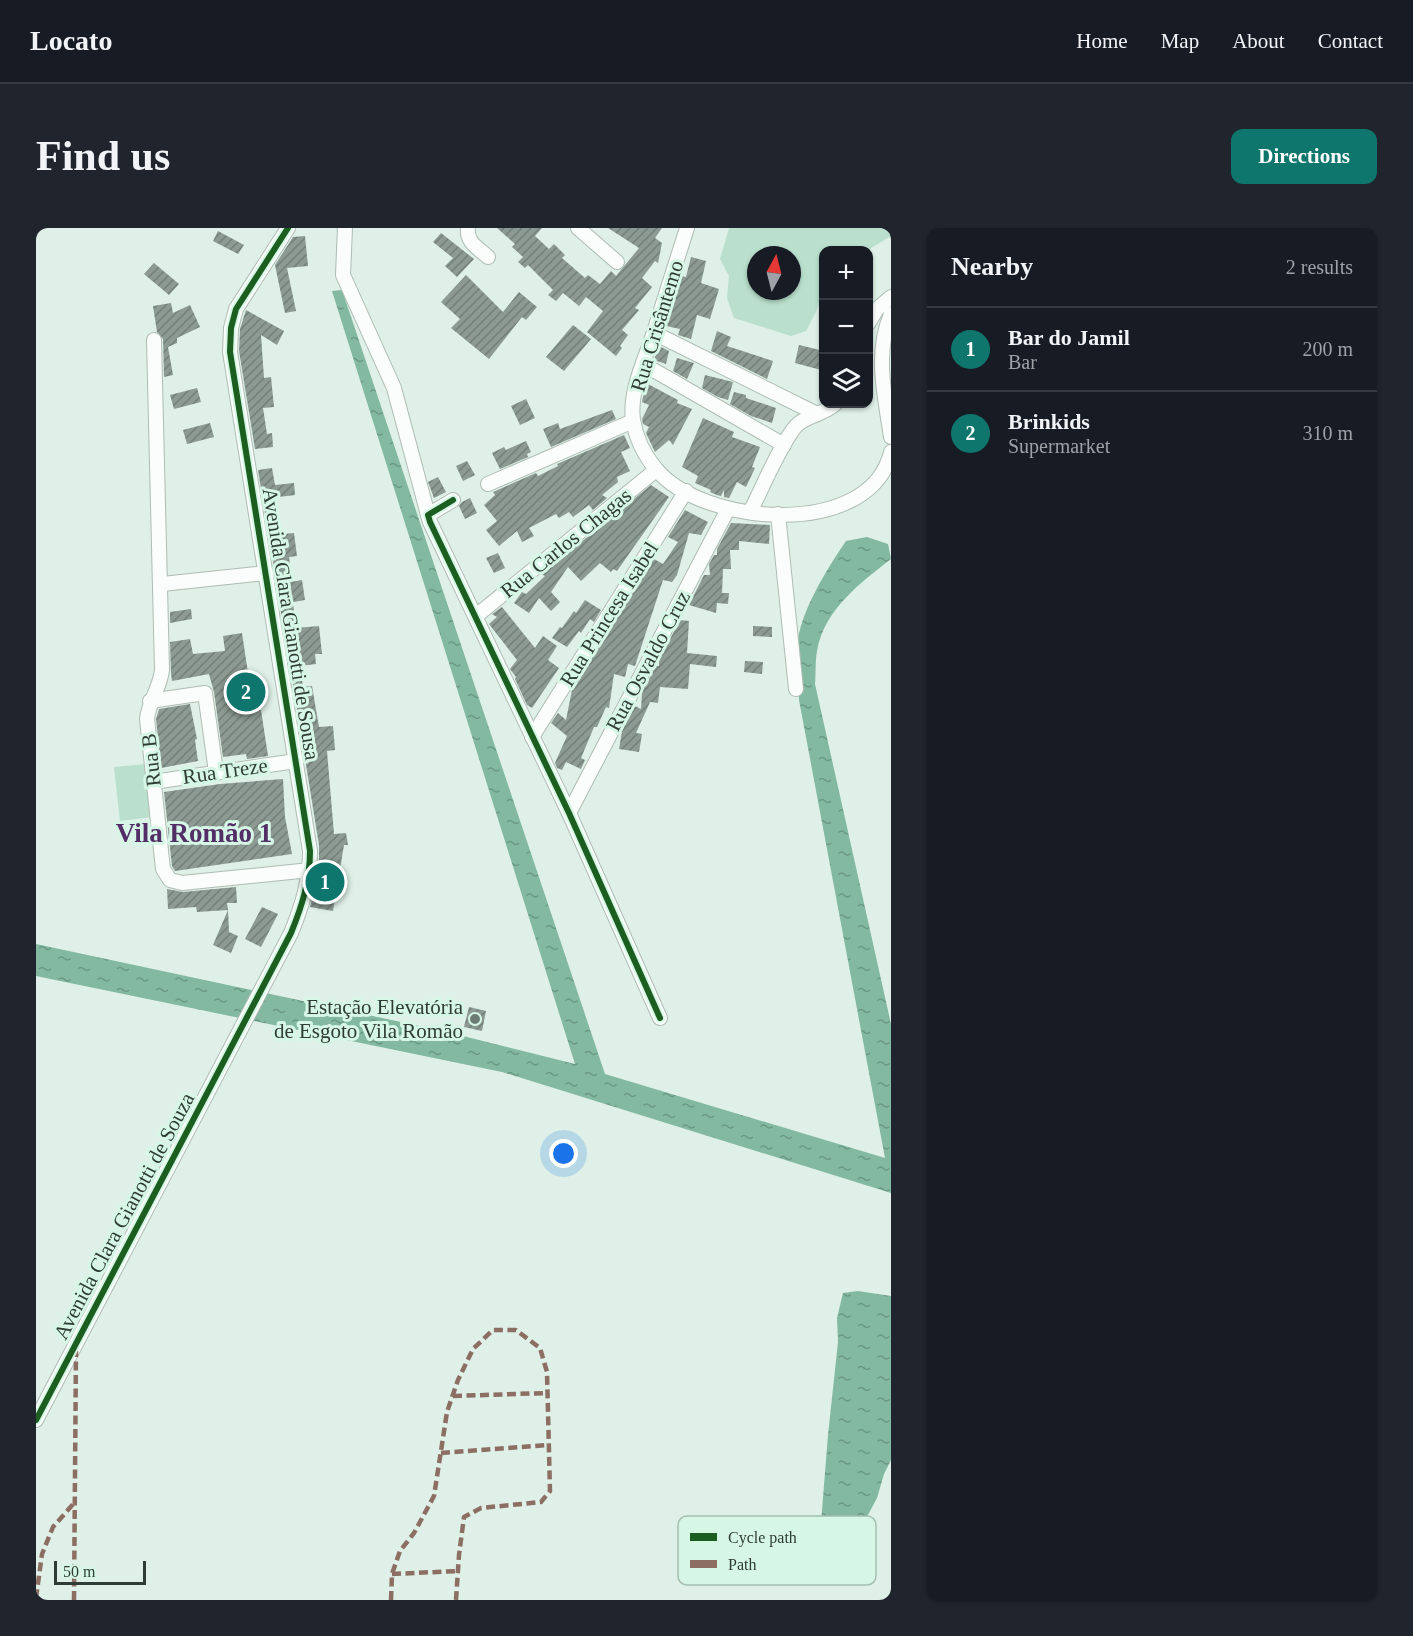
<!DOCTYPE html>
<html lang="en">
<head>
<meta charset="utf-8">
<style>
  :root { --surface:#171b24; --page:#20242c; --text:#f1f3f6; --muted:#9ea1a6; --line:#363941; --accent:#0f766e }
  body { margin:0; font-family:"Times New Roman",serif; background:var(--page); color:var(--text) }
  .controls { position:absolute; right:18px; top:18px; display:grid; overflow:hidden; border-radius:12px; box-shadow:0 2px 4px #0004 }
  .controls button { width:54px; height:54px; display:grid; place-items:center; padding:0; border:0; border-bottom:2px solid var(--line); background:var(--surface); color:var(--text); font:30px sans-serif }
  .compass { position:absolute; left:711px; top:18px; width:54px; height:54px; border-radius:50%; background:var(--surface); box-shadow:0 2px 4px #0004; rotate:7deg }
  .scale { position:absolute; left:18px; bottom:15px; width:92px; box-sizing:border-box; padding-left:6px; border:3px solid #2f3c35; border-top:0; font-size:16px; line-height:21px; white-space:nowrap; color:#2f3c35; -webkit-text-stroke:4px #d7f7e6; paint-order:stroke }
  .you { position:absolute; left:528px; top:926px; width:21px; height:21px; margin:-15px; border:4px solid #fff; border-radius:50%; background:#1a73e8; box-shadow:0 0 0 9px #1a73e833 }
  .badge { display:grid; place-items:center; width:39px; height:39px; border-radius:50%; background:var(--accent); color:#fff; font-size:20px; font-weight:700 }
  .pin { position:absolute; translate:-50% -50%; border:3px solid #fff; box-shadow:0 2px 6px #0006 }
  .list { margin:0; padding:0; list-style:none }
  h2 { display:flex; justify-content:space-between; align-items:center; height:78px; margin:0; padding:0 24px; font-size:26px }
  h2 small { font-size:20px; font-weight:400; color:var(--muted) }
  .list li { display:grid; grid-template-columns:39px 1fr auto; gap:18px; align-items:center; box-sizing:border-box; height:84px; padding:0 24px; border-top:2px solid var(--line) }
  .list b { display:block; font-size:22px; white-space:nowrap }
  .list p { margin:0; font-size:20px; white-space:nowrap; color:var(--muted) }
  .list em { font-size:20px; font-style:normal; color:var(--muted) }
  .icon { flex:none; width:33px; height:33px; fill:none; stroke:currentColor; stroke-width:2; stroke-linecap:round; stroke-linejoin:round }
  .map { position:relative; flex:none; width:855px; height:1372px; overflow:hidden; border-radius:12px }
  header { display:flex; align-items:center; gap:36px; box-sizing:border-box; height:84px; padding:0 30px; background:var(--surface); border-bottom:2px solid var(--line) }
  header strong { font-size:28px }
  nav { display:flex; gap:33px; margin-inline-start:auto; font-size:21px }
  .intro { display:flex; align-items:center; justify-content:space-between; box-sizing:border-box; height:144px; padding:0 36px }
  h1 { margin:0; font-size:42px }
  .button { padding:15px 27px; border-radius:12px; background:var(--accent); color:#fff; font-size:21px; font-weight:700 }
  main { display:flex; gap:36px; padding:0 36px }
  aside { flex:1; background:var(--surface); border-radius:12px; box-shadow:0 2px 4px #0004 }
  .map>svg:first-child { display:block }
</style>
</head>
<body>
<header>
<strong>Locato</strong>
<nav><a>Home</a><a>Map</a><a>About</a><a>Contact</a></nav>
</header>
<div class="intro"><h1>Find us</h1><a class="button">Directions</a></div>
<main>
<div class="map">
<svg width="855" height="1372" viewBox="0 0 855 1372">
  <defs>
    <pattern id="water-ripples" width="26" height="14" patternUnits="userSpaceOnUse" patternTransform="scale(1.5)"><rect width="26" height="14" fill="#82b9a0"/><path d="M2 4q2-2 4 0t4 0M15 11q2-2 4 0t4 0" fill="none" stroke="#6b9883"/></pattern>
    <pattern id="building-hatch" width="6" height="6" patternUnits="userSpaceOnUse" patternTransform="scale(1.5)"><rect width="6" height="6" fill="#8c9a93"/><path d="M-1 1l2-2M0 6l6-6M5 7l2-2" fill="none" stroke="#737f79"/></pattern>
  </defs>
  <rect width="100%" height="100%" fill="#def0e7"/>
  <g fill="#bae0cd" fill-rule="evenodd">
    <path d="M693 0H855V8L832 22H788L787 62 780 84 770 103 755 108 698 90 691 70 693 48 684 31ZM720 27H756V63H720Z"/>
    <polygon points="111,536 117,589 84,593 78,539"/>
  </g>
  <g fill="url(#water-ripples)">
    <path d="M306 62 569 846 849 930 763 472C763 455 760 437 761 420 763 385 791 341 810 313L831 309 852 316 855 331C824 355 788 382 781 423 779 434 780 446 779 456L855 796V965L466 844 0 748V716L407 803 539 836 296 63Z"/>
    <polygon points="822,1063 855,1068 855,1232 848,1246 841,1270 818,1313 795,1316 785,1295 792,1207 802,1114 801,1090 807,1065"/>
  </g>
  <g fill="url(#building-hatch)">
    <polygon points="461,0 506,0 499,8 513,21 518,16 529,27 526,30 549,50 552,47 564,56 575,43 580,48 603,20 572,0 626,0 619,10 626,15 622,35 619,33 606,50 616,59 599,80 603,82 586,102 592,107 584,118 586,120 580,128 551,104 567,83 550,69 543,78 527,65 520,73 512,67 517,62 492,37 489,40 482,34 487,29 476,19 479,16"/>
    <polygon points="182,3 208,17 202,26 177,13"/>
    <polygon points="405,5 438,31 421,49 409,38 417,30 397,14"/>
    <polygon points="269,8 272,38 251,40 260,83 249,85 239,37 257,9"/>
    <polygon points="655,29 670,33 665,55 683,61 674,91 661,87 655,111 642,107 644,101 630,98 645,48 650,49"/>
    <polygon points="118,35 143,56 133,67 108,46"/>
    <polygon points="430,47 467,84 483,64 501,79 490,92 486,89 453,131 415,100 424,91 405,74"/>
    <polygon points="135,75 137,85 154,77 164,99 141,110 141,115 132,119 137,147 128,149 127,111 121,104 117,78"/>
    <polygon points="210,82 248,103 241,117 225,107 228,150 235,149 238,179 227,180 231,206 236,205 237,219 219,221 203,123 204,101"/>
    <polygon points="537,97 555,111 528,143 510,129"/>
    <polygon points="681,103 695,109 691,118 737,133 731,151 675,123"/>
    <polygon points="763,117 788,123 785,142 759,135"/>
    <polygon points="623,118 633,123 630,136 618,132"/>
    <polygon points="641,130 658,135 651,151 637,143"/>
    <polygon points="669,147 697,154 692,172 682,169 666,160"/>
    <polygon points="610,155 642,172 641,175 656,181 637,217 633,212 619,224 610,205 613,199 607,196 606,191 613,177 606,174"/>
    <polygon points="161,160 165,174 138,181 134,167"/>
    <polygon points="698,164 710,167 710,170 740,180 736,195 715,188 694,176"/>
    <polygon points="490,171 499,190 484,197 475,178"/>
    <polygon points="576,182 580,191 515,219 507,201 522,195 524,201"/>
    <polygon points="667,190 698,204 696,209 724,219 716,239 719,240 710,259 701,254 693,270 688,269 688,262 685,268 681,267 674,264 675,262 659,255 662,248 646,239"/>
    <polygon points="174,195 178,209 151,216 147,202"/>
    <polygon points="588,207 594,220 585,224 594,243 581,249 582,254 566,267 571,270 557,282 553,277 537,289 533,284 523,290 520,286 493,300 498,308 486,314 481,303 463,318 450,302 461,293 448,277 459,267 457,264 500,245 502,248 522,238 521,236"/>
    <polygon points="490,213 495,224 491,226 492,229 464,241 456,225 468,219 470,222"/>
    <polygon points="431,233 439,247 427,253 420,238"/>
    <polygon points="236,240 239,257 258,255 259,267 234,270 237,307 258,305 261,328 253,329 256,350 240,352 222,242"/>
    <polygon points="402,249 410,264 398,270 392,254"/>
    <polygon points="615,257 633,269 581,343 577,341 575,344 564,335 545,353 532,339 515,364 524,374 515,383 503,370 493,385 478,375 486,364 490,366 509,348 506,346"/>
    <polygon points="434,270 441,285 429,291 423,278 426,274"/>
    <polygon points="649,282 672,294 665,307 653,305 641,347 636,354 627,352 599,438 592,436 589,449 578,446 573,480 570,479 561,499 558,499 545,530 549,532 545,541 530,534 526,542 521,540 519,535 531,508 515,495 522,485 530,492 536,462 618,331 627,336 642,314 632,309"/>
    <polygon points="695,295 734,297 733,316 703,313 703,322 694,322 695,341 687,341 686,365 693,365 692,376 681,375 680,385 653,377 668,347 674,347 673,336 678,327 681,327 681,321"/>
    <polygon points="462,325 469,340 458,345 450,330"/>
    <polygon points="266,352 269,372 252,375 249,355"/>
    <polygon points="549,372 565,382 558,394 554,391 545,405 543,403 531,419 516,410 524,399 526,400 538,383 540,385"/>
    <polygon points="257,376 260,400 283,398 286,426 279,426 280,436 264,438 267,459 276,458 283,499 297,498 299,522 291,523 298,606 310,605 312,617 308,617 297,683 274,679 283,642 283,617 253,432 260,432 258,408 249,409 244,378"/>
    <polygon points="466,379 499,420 507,408 521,418 512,432 523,440 496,480 491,477 479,451 480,449 474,441 481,432 453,396 461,389 456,386"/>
    <polygon points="155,381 156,391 134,395 134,384"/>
    <polygon points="644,392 653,393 651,425 681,428 680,439 654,436 652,461 624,459 622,475 614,474 600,505 606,506 603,524 583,521 586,503 599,478 605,481 606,464 620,438 623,438 623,432"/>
    <polygon points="717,398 736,399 736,409 717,408"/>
    <polygon points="206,405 212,445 215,444 223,482 225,482 232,528 211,531 210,526 187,529 178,464 173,446 136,453 135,445 134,414 154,411 157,426 189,423 187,408"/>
    <polygon points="709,433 727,434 726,446 708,444"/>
    <polygon points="154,476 161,511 159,512 162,533 125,540 120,491 123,481"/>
    <polygon points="247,551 249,589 256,626 139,643 136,638 128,564 184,556"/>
    <polygon points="200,659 201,675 191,675 192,682 161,684 160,679 132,681 131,661 147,664"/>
    <polygon points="226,679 242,686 225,719 209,711"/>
    <polygon points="192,682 193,704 202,708 195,725 177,717"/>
    <polygon points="433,779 450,783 446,803 428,799"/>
  </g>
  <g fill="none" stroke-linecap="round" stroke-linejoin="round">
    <defs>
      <g id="street">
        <polyline points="309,0 307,47 358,160 392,287"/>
        <path d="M432 0C430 14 442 20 452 29"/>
        <polyline points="542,0 581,34"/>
        <path d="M651 0C640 35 629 70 618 104 609 132 593 163 597 192 600 210 609 228 620 241 667 298 834 312 855 224"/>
        <path d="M855 86C838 127 849 167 855 209"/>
        <polyline points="832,96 841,81 855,69"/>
        <polyline points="618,105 781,186"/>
        <path d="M118 112 126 442C124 460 113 473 111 491L127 641 134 652 146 655 274 642"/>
        <polyline points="607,136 748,217"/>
        <polyline points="452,256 597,193"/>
        <polyline points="417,272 392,287 394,294 533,585 624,790"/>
        <path d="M714 284C725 263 747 210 762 196 773 187 788 186 799 176"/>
        <polyline points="742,286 760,461"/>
        <polyline points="126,356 230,345"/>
        <polyline points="440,388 620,242"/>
        <polyline points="114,473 169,465 180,544"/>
        <polyline points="496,509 650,263"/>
        <polyline points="117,554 260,533"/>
        <polyline points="533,585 692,281"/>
        <path d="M0 1192 255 705C266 678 274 653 274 623L194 124 195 100 200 81 252 0"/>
      </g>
    </defs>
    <use href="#street" stroke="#aebcb4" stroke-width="16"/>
    <use href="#street" stroke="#fafdfb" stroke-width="14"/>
    <g stroke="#8d6e63" stroke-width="4.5" stroke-dasharray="9 4.5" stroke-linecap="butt">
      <polyline points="417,1168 511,1165"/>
      <polyline points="405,1225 513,1217"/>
      <polyline points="356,1346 422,1343"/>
      <polyline points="0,1370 6,1326 17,1299 39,1274"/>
      <polyline points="38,1372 40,1123"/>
      <polyline points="355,1372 356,1346 364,1323 378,1305 398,1268 411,1184 422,1152 437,1121 457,1102 480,1102 504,1120 511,1144 514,1263 505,1274 445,1280 428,1289 423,1327 420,1372"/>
    </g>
    <defs>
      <g id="cycleway">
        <polyline points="417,272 392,287 394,294 533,585 624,790"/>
        <path d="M0 1192 255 705C266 678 274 653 274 623L194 124 195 100 200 81 252 0"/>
      </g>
    </defs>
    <use href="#cycleway" stroke="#d7f7e6" stroke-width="10"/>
    <use href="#cycleway" stroke="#1b5e20" stroke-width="6"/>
  </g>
  <circle fill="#6c7b73" stroke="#d7f7e6" stroke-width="2" cx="439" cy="791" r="6"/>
  <g text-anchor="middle" stroke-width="6" stroke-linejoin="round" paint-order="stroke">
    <g font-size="21" fill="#2f3c35" stroke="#d7f7e6">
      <text transform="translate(621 98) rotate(-73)" y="7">Rua Crisântemo</text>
      <text transform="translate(530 315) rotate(-39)" y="7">Rua Carlos Chagas</text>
      <text transform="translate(573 386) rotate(-58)" y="7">Rua Princesa Isabel</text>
      <text transform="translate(255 396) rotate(81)" y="7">Avenida Clara Gianotti de Sousa</text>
      <text transform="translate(612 433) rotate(-62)" y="7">Rua Osvaldo Cruz</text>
      <text transform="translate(115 532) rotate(-96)" y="7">Rua B</text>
      <text transform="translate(189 543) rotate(-8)" y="7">Rua Treze</text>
      <text transform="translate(88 988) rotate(-62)" y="7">Avenida Clara Gianotti de Souza</text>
    </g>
    <g font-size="21" fill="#2f3c35" stroke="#d7f7e6" text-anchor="end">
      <text x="427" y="786">Estação Elevatória<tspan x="427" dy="24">de Esgoto Vila Romão</tspan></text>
    </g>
    <g font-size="27" font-weight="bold" fill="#542f67" stroke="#d7f7e6">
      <text x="158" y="614">Vila Romão 1</text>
    </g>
  </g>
  <rect x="642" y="1288" width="198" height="69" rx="9" fill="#d7f7e6" stroke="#a5bfb1" stroke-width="1.5"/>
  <rect x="654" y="1305" width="27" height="8" fill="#1b5e20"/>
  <rect x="654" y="1332" width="27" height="8" fill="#8d6e63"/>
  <g font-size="16" fill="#2f3c35">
    <text x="692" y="1315">Cycle path</text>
    <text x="692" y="1342">Path</text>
  </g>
</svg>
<div class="controls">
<button>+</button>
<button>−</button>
<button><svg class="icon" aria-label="layers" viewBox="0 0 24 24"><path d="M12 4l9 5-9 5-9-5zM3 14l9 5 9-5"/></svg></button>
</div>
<svg class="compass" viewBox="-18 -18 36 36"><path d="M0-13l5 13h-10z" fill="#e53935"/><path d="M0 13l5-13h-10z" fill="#9ea1a6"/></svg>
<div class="scale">50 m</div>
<div class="you"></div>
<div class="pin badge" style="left:289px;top:654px">1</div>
<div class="pin badge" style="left:210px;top:464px">2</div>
</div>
<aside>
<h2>Nearby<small>2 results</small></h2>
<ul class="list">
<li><span class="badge">1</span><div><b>Bar do Jamil</b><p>Bar</p></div><em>200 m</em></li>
<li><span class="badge">2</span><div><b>Brinkids</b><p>Supermarket</p></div><em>310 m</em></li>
</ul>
</aside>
</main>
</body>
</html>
